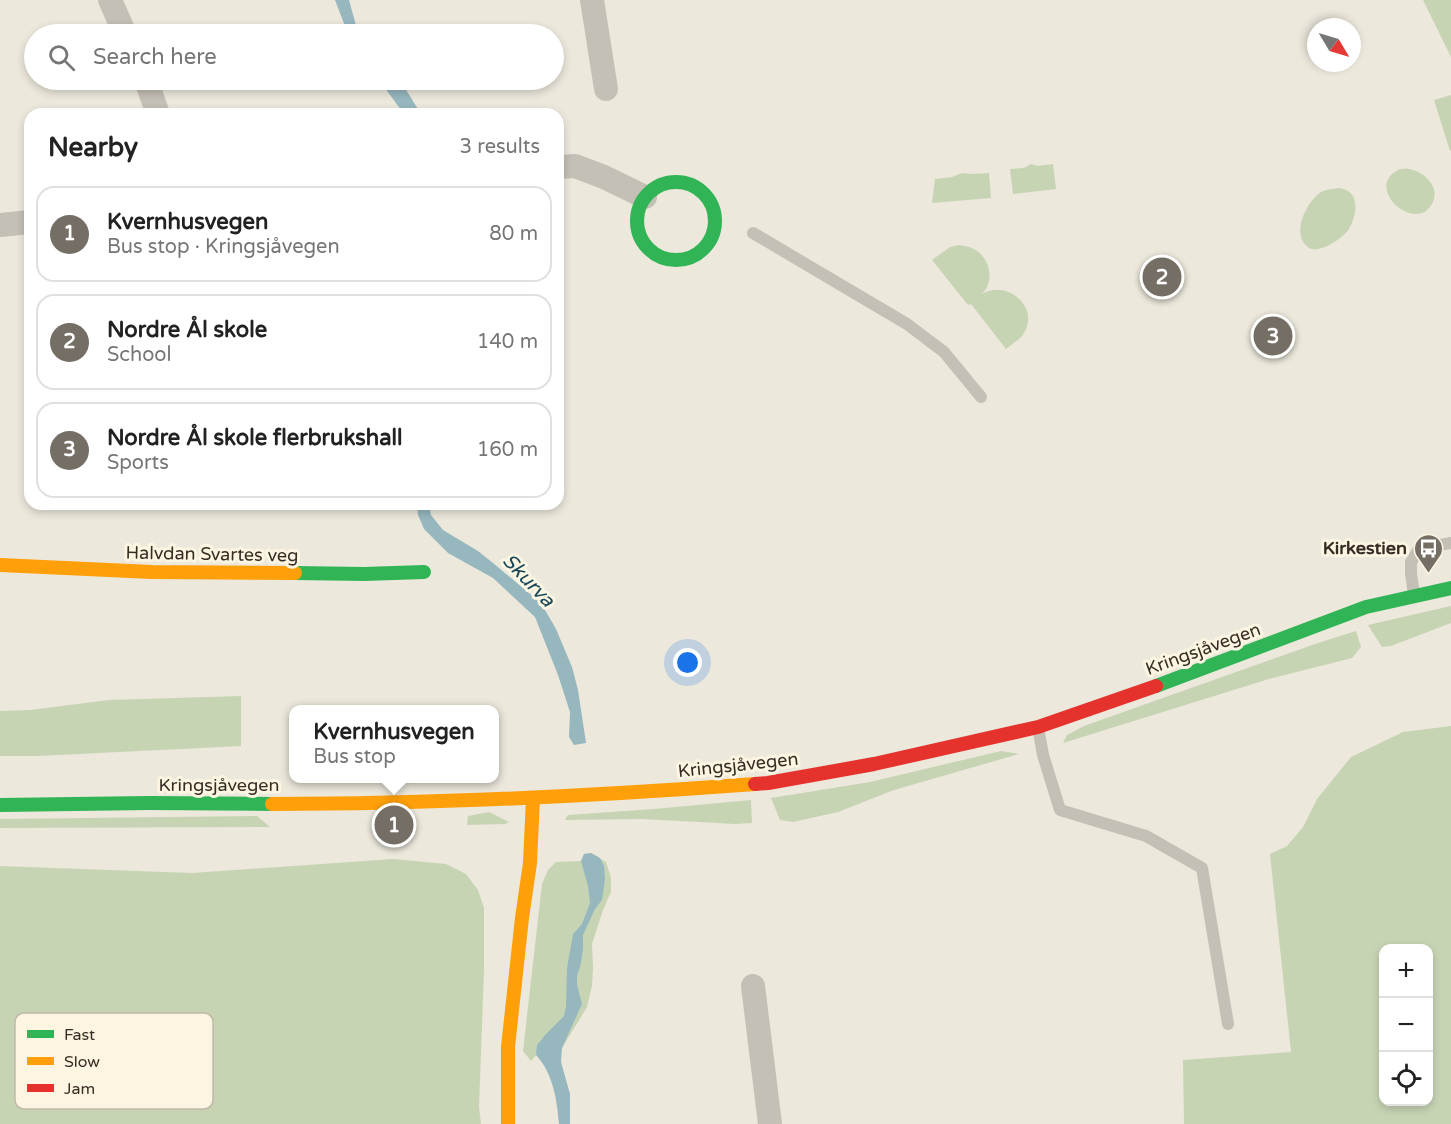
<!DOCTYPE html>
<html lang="en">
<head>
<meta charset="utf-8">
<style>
  :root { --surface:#fff; --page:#f6f6f6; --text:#222; --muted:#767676; --line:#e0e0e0; --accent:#756e64 }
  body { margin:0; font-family:"Varela Round",sans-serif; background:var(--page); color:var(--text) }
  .controls { position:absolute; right:18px; bottom:18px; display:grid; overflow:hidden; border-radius:12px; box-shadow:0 3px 9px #0003 }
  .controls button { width:54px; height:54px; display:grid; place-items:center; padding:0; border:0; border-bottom:2px solid var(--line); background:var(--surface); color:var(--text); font:30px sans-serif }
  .compass { position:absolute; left:1307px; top:18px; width:54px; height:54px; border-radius:50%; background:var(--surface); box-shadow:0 3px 9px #0003; rotate:128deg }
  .you { position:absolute; left:688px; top:663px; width:21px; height:21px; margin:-15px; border:4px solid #fff; border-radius:50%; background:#1a73e8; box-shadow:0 0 0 9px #1a73e833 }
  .badge { display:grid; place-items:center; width:39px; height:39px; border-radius:50%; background:var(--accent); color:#fff; font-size:20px; font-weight:700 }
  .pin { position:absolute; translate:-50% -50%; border:3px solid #fff; box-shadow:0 2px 6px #0006 }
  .popup { position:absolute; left:289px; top:705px; width:210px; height:78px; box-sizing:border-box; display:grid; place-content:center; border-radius:12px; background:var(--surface); filter:drop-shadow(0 2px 4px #0005); font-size:20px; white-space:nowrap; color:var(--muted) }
  .popup b { font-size:22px; color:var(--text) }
  .popup::after { content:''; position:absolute; left:50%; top:100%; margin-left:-12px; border:12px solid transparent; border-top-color:var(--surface) }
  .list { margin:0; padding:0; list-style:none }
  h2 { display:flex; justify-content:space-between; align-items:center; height:78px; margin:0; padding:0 24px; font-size:26px }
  h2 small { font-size:20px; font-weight:400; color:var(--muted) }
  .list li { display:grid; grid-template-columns:39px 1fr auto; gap:18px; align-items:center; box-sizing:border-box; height:96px; margin:0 12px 12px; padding:0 12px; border:2px solid var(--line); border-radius:18px }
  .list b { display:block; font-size:22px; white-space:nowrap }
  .list p { margin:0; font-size:20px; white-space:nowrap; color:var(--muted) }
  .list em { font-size:20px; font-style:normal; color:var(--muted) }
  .icon { flex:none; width:33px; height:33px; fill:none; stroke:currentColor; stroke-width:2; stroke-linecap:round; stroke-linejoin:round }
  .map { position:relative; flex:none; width:1451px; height:1124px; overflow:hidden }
  .search { position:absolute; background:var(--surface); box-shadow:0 3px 9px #0003; left:24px; top:24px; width:540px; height:66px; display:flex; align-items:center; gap:15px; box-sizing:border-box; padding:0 21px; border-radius:33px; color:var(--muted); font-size:22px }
  .panel { position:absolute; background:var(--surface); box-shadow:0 3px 9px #0003; left:24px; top:108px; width:540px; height:402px; border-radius:18px }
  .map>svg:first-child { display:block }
</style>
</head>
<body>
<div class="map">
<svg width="1451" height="1124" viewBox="0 0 1451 1124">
  <rect width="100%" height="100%" fill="#ece8dc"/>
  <g fill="#c7d4b4" fill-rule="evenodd">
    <polygon points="1423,0 1451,0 1451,57"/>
    <polygon points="1451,95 1451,150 1450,151 1434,100"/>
    <polygon points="1031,164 1038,166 1053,164 1056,189 1013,194 1010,169 1024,168"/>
    <path d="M1400 169C1403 169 1406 168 1409 169 1424 171 1440 187 1433 202 1418 234 1370 194 1392 174 1394 172 1397 171 1400 169Z"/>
    <polygon points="962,173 970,174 989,173 991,198 932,203 935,179 952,177"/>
    <path d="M1339 188C1342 189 1345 189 1348 191 1360 198 1355 219 1349 229 1343 238 1320 254 1309 248 1290 235 1306 202 1321 192 1327 189 1332 189 1339 188Z"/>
    <path d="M959 245C965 246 972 247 977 251 991 261 994 282 982 294 1007 279 1040 307 1024 333 1021 339 1012 344 1006 349L971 304 968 305 932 260 950 247Z"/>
    <polygon points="1451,606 1451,623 1391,646 1382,647 1368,625"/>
    <polygon points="1356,631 1361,647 1352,658 1269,679 1063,743 1067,735 1084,726 1315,644"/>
    <polygon points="241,696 241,746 39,756 0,756 0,711 30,710 109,700"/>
    <path d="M1451 726V1124H1184L1183 1060 1291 1052 1270 854 1287 846 1303 827 1317 799 1351 757 1403 732ZM1384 948H1428V1102H1384Z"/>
    <polygon points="1001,751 1019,754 894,790 838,812 793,822 780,820 771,798 870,782"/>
    <polygon points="751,800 752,823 735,824 642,819 565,820 568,815 654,809"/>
    <polygon points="489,812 509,822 505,824 467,825 468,816"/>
    <polygon points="257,816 270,827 0,828 0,819"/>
    <polygon points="591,853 606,862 611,878 611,892 603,910 592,944 593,968 592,986 587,1007 562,1048 536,1055 531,1061 523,1051 542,884 548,870 556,862 581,861 584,854"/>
    <polygon points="393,859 446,864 466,874 478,890 484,908 484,971 479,1107 481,1124 0,1124 0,866 192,873"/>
  </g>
  <g fill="#97b7bf">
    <polygon points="335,0 349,0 357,29 363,34 348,34"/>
    <polygon points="379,80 400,80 421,114 404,114"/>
    <polygon points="417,504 429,504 431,515 443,530 478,551 493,563 541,603 556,629 572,667 578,690 586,743 574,745 569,737 570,712 558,675 535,617 493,578 448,553 424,529 418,515"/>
    <path d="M591 853 600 858 604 866 605 879 602 900 595 909 583 935V949L581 963 577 976V985L582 1004 562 1048 561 1062 570 1094V1124H559C557 1100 553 1073 536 1055L537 1045 546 1034 564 1016 566 1006 567 968 573 934 582 924 590 903 588 886 581 861 584 854Z"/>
  </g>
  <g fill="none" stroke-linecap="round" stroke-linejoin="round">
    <g stroke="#c5c0b6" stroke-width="12">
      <polyline points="753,233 907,324 944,352 981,397"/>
      <polyline points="1414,594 1411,574 1411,562 1419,549 1451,543"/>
      <polyline points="1038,727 1043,755 1060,810 1146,836 1202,868 1228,1024"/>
    </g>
    <g stroke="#c5c0b6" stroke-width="24">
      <polyline points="110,0 125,34"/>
      <polyline points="592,0 606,89"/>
      <polyline points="146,80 158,114"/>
      <polyline points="558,167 575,166 604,177 645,197"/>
      <polyline points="0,225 30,222"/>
      <polyline points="753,986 770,1124"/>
    </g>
    <g stroke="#30b455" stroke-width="14">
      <circle cx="676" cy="221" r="39"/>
      <polyline points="295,573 364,574 424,572"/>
      <polyline points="1156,686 1366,607 1451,588"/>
      <polyline points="0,805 149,803 272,804"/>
    </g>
    <g stroke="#ff9f0a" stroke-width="14">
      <polyline points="0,565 152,572 295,573"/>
      <path d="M272 804C433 804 594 796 755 784"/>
      <polyline points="508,1124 508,1047 522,918 530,863 533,798"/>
    </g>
    <polyline stroke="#e5322d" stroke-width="14" points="755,784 768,783 874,764 1038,727 1156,686"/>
  </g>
  <defs>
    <symbol id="bus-pin" viewBox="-11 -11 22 30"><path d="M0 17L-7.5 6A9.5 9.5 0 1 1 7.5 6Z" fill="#756e64" stroke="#fbf5e2"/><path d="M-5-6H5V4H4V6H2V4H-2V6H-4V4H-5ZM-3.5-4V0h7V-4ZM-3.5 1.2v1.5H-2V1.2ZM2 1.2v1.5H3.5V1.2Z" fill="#fff"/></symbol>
  </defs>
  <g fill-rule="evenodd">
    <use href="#bus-pin" x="1412" y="532" width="33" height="45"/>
  </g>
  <g text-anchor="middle" stroke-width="6" stroke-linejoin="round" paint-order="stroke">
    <g font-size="18" font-weight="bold" fill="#352d24" stroke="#fbf5e2" text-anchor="end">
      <text x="1407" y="554">Kirkestien</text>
    </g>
    <g font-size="18" fill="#352d24" stroke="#fbf5e2">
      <text transform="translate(212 554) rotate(1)" y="6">Halvdan Svartes veg</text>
      <text transform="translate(1203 649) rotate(-20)" y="6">Kringsjåvegen</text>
      <text transform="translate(738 765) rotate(-6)" y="6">Kringsjåvegen</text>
      <text x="219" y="791">Kringsjåvegen</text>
    </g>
    <g font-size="20" font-style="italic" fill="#16475a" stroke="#fbf5e2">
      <text transform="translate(529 580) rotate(46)" y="7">Skurva</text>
    </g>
  </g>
  <rect x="15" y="1013" width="198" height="96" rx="9" fill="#fbf5e2" stroke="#c0b9a9" stroke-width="1.5"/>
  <rect x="27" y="1030" width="27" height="8" fill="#30b455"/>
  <rect x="27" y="1057" width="27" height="8" fill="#ff9f0a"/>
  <rect x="27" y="1084" width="27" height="8" fill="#e5322d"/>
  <g font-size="16" fill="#352d24">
    <text x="64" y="1040">Fast</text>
    <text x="64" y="1067">Slow</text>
    <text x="64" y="1094">Jam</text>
  </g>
</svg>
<div class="controls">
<button>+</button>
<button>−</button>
<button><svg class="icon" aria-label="locate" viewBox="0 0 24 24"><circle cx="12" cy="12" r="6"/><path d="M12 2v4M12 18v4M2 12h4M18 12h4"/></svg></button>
</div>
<svg class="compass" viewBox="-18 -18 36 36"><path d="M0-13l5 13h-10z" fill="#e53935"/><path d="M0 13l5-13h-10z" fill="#767676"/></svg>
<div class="you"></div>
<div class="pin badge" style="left:394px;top:825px">1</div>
<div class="popup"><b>Kvernhusvegen</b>Bus stop</div>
<div class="pin badge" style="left:1162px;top:277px">2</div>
<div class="pin badge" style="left:1273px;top:336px">3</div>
<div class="search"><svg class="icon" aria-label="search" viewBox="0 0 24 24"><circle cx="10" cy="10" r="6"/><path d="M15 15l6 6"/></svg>Search here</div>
<section class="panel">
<h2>Nearby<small>3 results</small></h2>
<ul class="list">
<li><span class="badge">1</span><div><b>Kvernhusvegen</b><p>Bus stop · Kringsjåvegen</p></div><em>80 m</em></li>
<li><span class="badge">2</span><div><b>Nordre Ål skole</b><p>School</p></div><em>140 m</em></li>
<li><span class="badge">3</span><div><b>Nordre Ål skole flerbrukshall</b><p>Sports</p></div><em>160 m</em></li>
</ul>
</section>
</div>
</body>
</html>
